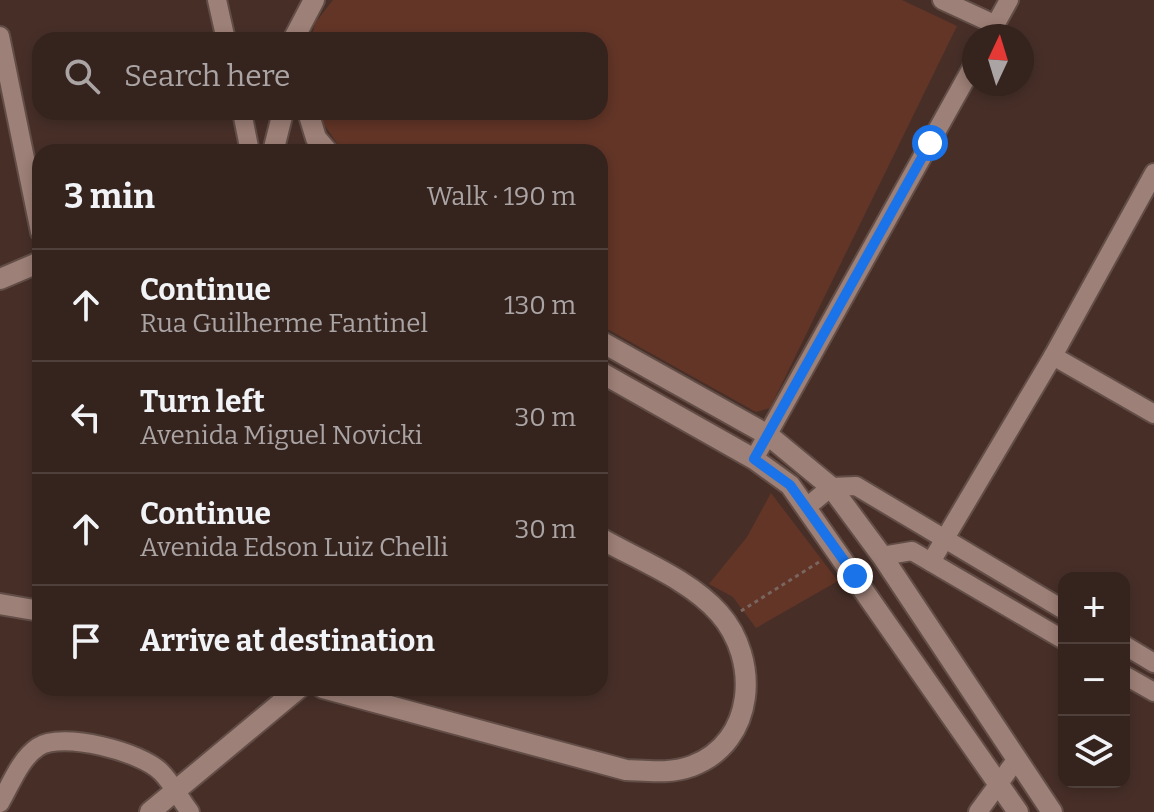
<!DOCTYPE html>
<html lang="en">
<head>
<meta charset="utf-8">
<style>
  :root { --surface:#35231e; --page:#3d2b27; --text:#f1f3f6; --muted:#aaa4a4; --line:#4f403c }
  body { margin:0; font-family:Bitter,serif; background:var(--page); color:var(--text) }
  .controls { position:absolute; right:24px; bottom:24px; display:grid; overflow:hidden; border-radius:16px; box-shadow:0 4px 12px #0003 }
  .controls button { width:72px; height:72px; display:grid; place-items:center; padding:0; border:0; border-bottom:2px solid var(--line); background:var(--surface); color:var(--text); font:40px sans-serif }
  .compass { position:absolute; left:962px; top:24px; width:72px; height:72px; border-radius:50%; background:var(--surface); box-shadow:0 4px 12px #0003; rotate:4deg }
  .stop { position:absolute; width:24px; height:24px; margin:-18px; border:6px solid #1a73e8; border-radius:50%; background:#fff }
  .stop.end { background:#1a73e8; border-color:#fff; box-shadow:0 2px 8px #0008 }
  .list { margin:0; padding:0; list-style:none }
  h2 { display:flex; justify-content:space-between; align-items:center; height:104px; margin:0; padding:0 32px; font-size:34px }
  h2 small { font-size:26px; font-weight:400; color:var(--muted) }
  .list li { display:grid; grid-template-columns:52px 1fr auto; gap:24px; align-items:center; box-sizing:border-box; height:112px; padding:0 32px; border-top:2px solid var(--line) }
  .list b { display:block; font-size:30px; white-space:nowrap }
  .list p { margin:0; font-size:26px; white-space:nowrap; color:var(--muted) }
  .list em { font-size:26px; font-style:normal; color:var(--muted) }
  .icon { flex:none; width:44px; height:44px; fill:none; stroke:currentColor; stroke-width:2; stroke-linecap:round; stroke-linejoin:round }
  .map { position:relative; flex:none; width:1154px; height:812px; overflow:hidden }
  .search { position:absolute; background:var(--surface); box-shadow:0 4px 12px #0003; left:32px; top:32px; width:576px; height:88px; display:flex; align-items:center; gap:20px; box-sizing:border-box; padding:0 28px; border-radius:24px; color:var(--muted); font-size:30px }
  .panel { position:absolute; background:var(--surface); box-shadow:0 4px 12px #0003; left:32px; top:144px; width:576px; height:552px; border-radius:24px }
  .map>svg:first-child { display:block }
</style>
</head>
<body>
<div class="map">
<svg width="1154" height="812" viewBox="0 0 1154 812">
  <rect width="100%" height="100%" fill="#472f28"/>
  <g fill="#623527">
    <polygon points="333,0 902,0 957,26 770,408 756,412 600,325 600,152 343,152 316,113 600,112 600,40 311,40 315,23"/>
    <polygon points="771,493 838,581 756,628 733,597 709,584 747,537"/>
  </g>
  <g fill="none" stroke-linecap="round" stroke-linejoin="round">
    <defs>
      <g id="minor">
        <polyline points="217,0 226,40"/>
        <polyline points="942,0 996,25"/>
        <polyline points="0,36 40,232"/>
        <polyline points="989,36 1009,0"/>
        <polyline points="242,112 250,152"/>
        <polyline points="1053,356 1154,414"/>
        <polyline points="754,459 974,64"/>
        <polyline points="807,507 831,487 856,486 1064,610"/>
        <polyline points="882,556 912,551 1064,640"/>
        <polyline points="931,562 1053,356 1154,173"/>
        <polyline points="1124,645 1154,663"/>
        <polyline points="1124,675 1154,692"/>
        <path d="M0 803C11 784 20 759 38 747 62 731 142 752 161 772 172 783 180 799 190 812"/>
        <polyline points="978,812 1016,760"/>
      </g>
      <g id="tertiary">
        <polyline points="293,40 314,0"/>
        <polyline points="308,112 316,138 328,152"/>
        <polyline points="273,152 283,112"/>
        <polyline points="0,279 40,262"/>
        <polyline points="600,341 768,435 831,487 882,556 1052,812"/>
        <polyline points="600,372 754,459 790,485 1018,812"/>
        <polyline points="0,604 40,611"/>
        <path d="M323 688 626 770C649 771 670 774 692 766 756 742 760 659 719 613 689 579 638 560 600 538"/>
        <polyline points="150,812 299,688"/>
      </g>
    </defs>
    <use href="#minor" stroke="#624e47" stroke-width="22"/>
    <use href="#tertiary" stroke="#624e47" stroke-width="24"/>
    <polyline stroke="#7a655f" stroke-width="3" stroke-dasharray="4 4" stroke-linecap="butt" points="741,611 819,562"/>
    <use href="#minor" stroke="#9d8077" stroke-width="18"/>
    <use href="#tertiary" stroke="#9d8077" stroke-width="20"/>
  </g>
  <g fill="none" stroke-linecap="round" stroke-linejoin="round">
    <polyline stroke="#1a73e8" stroke-width="10" points="855,576 790,485 754,459 930,143"/>
  </g>
</svg>
<div class="controls">
<button>+</button>
<button>−</button>
<button><svg class="icon" aria-label="layers" viewBox="0 0 24 24"><path d="M12 4l9 5-9 5-9-5zM3 14l9 5 9-5"/></svg></button>
</div>
<svg class="compass" viewBox="-18 -18 36 36"><path d="M0-13l5 13h-10z" fill="#e53935"/><path d="M0 13l5-13h-10z" fill="#aaa4a4"/></svg>
<div class="stop" style="left:930px;top:143px"></div>
<div class="stop end" style="left:855px;top:576px"></div>
<div class="search"><svg class="icon" aria-label="search" viewBox="0 0 24 24"><circle cx="10" cy="10" r="6"/><path d="M15 15l6 6"/></svg>Search here</div>
<section class="panel">
<h2>3 min<small>Walk · 190 m</small></h2>
<ul class="list">
<li><svg class="icon" aria-label="ahead" viewBox="0 0 24 24"><path d="M12 20V5M6 11l6-6 6 6"/></svg><div><b>Continue</b><p>Rua Guilherme Fantinel</p></div><em>130 m</em></li>
<li><svg class="icon" aria-label="left" viewBox="0 0 24 24"><path d="M17 20v-9H6M10 6l-5 5 5 5"/></svg><div><b>Turn left</b><p>Avenida Miguel Novicki</p></div><em>30 m</em></li>
<li><svg class="icon" aria-label="ahead" viewBox="0 0 24 24"><path d="M12 20V5M6 11l6-6 6 6"/></svg><div><b>Continue</b><p>Avenida Edson Luiz Chelli</p></div><em>30 m</em></li>
<li><svg class="icon" aria-label="arrive" viewBox="0 0 24 24"><path d="M6 21V4h12l-3 4 3 4H6"/></svg><div><b>Arrive at destination</b></div></li>
</ul>
</section>
</div>
</body>
</html>
